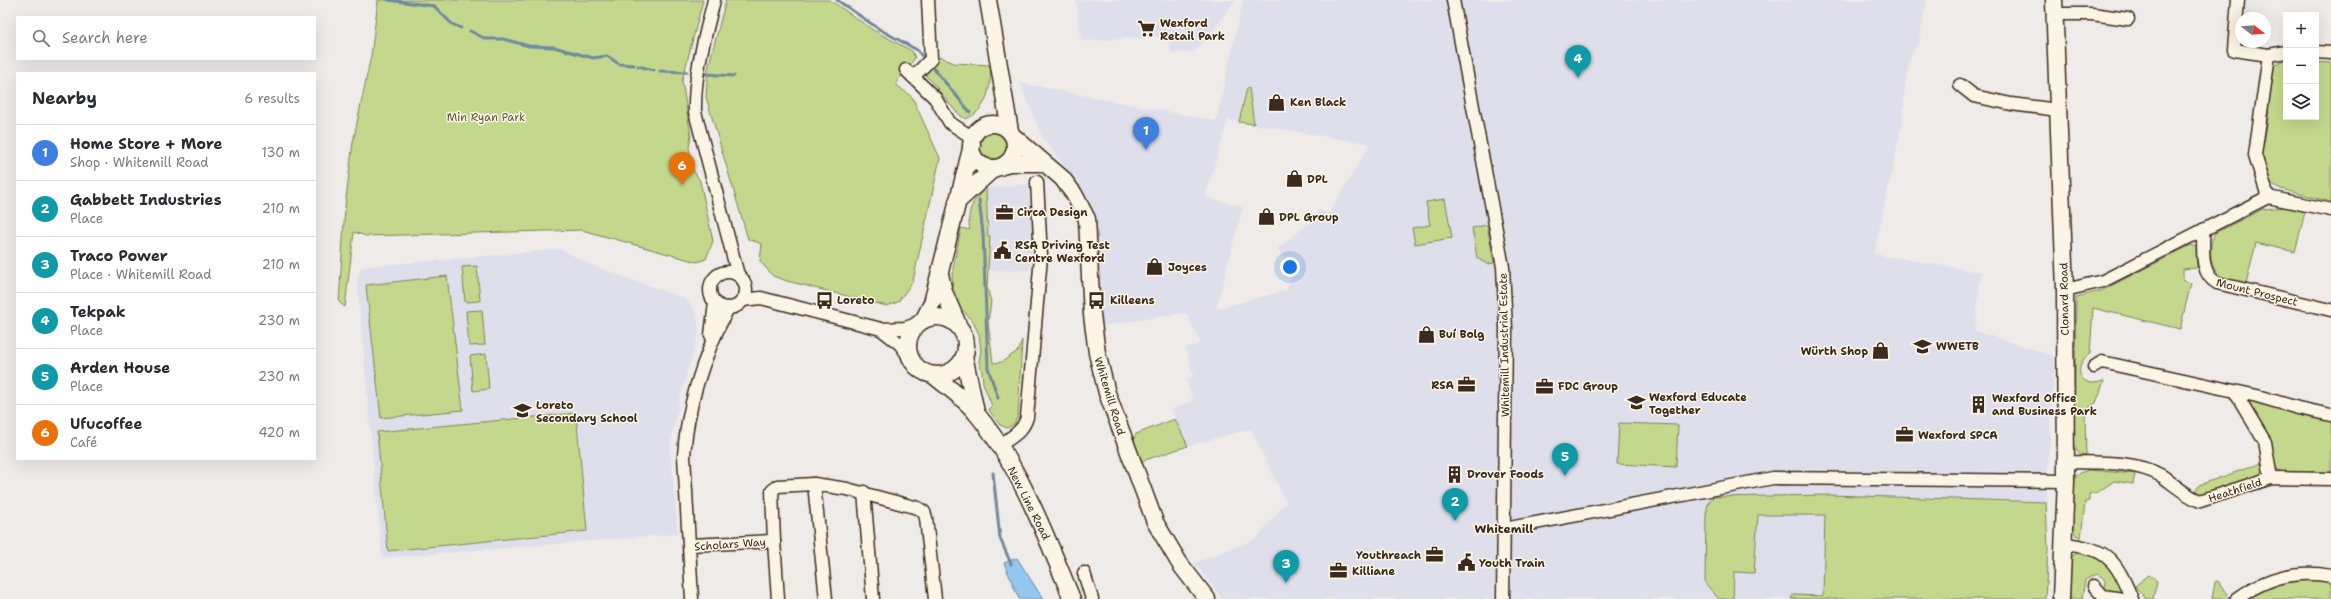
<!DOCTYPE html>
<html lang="en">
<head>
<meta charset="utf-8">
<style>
  :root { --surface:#fff; --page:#f2f2f3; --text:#2b2b33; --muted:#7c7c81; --line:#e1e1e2; --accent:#3b2a1e }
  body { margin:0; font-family:"Shantell Sans",sans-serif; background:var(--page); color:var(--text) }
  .controls { position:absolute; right:12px; top:12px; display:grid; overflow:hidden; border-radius:0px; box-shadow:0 4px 16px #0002 }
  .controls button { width:36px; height:36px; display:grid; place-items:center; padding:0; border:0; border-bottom:1px solid var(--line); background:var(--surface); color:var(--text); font:20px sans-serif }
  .compass { position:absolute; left:2235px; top:12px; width:36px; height:36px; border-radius:50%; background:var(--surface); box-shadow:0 4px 16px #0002; rotate:107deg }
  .you { position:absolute; left:1290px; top:267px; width:14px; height:14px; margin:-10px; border:3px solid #fff; border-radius:50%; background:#1a73e8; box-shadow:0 0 0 6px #1a73e833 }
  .badge { display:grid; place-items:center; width:26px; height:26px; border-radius:50%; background:var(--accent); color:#fff; font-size:13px; font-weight:700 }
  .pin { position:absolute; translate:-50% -33px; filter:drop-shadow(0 1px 2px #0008) }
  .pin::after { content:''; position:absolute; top:21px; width:14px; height:12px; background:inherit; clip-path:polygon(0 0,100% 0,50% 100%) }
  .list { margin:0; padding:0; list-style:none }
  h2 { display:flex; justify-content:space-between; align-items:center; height:52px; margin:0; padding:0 16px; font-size:17px }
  h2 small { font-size:13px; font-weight:400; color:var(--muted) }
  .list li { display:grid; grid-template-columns:26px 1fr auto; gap:12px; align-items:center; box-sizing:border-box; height:56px; padding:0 16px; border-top:1px solid var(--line) }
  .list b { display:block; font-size:15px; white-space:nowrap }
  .list p { margin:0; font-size:13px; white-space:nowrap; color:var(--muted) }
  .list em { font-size:13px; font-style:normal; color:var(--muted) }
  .icon { flex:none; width:22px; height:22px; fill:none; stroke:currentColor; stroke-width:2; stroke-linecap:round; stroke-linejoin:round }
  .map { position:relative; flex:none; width:2331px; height:599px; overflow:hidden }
  .search { position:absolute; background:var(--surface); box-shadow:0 4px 16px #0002; left:16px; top:16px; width:300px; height:44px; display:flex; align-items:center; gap:10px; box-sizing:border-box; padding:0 14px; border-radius:0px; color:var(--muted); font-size:15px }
  .panel { position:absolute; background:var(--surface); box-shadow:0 4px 16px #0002; left:16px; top:72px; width:300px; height:388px; border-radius:0px }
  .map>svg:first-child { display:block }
</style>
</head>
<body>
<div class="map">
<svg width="2331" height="599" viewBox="0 0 2331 599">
  <rect width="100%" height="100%" fill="#efebe8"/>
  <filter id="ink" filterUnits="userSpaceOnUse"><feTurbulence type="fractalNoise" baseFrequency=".025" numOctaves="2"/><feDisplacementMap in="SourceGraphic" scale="8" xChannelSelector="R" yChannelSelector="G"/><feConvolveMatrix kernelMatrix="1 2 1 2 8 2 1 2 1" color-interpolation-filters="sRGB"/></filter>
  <g filter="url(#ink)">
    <g fill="#dfdfec" fill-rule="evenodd">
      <polygon points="1076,0 1235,0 1219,23 1194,52 1171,53 1169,36 1081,41"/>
      <path d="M1243 0H1927L1919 43 1911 54 1905 86 1903 120 1874 254 1981 272 1975 331 2055 356 2046 502 2048 549 2045 599H1223L1194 563 1256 539 1286 502 1251 429 1188 446 1171 410 1193 400 1186 380 1193 375 1186 348 1201 343 1187 314 1183 313 1102 326 1096 238 1090 201 1042 137 1020 83 1216 121ZM1228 120 1370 144 1329 213 1318 210 1312 221 1278 248 1293 272 1286 290 1216 309 1243 207 1205 197Z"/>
      <polygon points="1028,184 1033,243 1030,270 989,271 990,236 988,236 986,227 986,188"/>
      <polygon points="561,249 589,264 686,299 697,314 699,332 681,394 670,446 678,534 382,558 357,280 361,267"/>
    </g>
    <g fill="#c4d88d" stroke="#808156">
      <polygon points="378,0 703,0 682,81 691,136 689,147 693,170 700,181 713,241 706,259 697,262 582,230 366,236 354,232 345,307 339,302 345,207 353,142 371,56"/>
      <polygon points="726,0 830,0 873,30 912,51 915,58 895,84 912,97 940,158 913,281 898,302 887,306 787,281 773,276 760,261 762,244 748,239 706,97 708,68"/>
      <path d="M940 57 954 63 990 65C992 86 987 112 965 119 948 107 941 89 925 75Z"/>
      <polygon points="2286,59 2286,117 2316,117 2316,62 2331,63 2331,202 2281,189 2270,183 2260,147 2264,143 2269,112 2267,108 2274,66"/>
      <polygon points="1247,88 1249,88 1254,124 1239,122"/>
      <circle cx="995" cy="146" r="15"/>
      <path d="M986 188 988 236H990L987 287 991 302 988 322 993 363 1002 362 1019 350 1022 340 1018 416 1014 424 1007 428 1000 425 988 409 992 406 983 383 982 372 979 362 981 351 979 334 973 322 960 307 953 291 952 274 961 228 970 230C966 212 973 199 986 188Z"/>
      <polygon points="1445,199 1452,238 1415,244 1412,228 1430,225 1426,202"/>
      <path d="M2287 207 2305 212 2295 252 2256 243 2246 283C2238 281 2227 280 2221 276 2209 268 2208 244 2215 233L2263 209Z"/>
      <polygon points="1487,225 1494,263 1487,264 1477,258 1472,228"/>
      <path d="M2191 245 2196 247 2197 268 2183 269V281L2191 283 2180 329 2093 308 2090 354C2078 360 2074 380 2091 383 2095 383 2100 382 2104 381L2096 403 2085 410 2086 455 2080 454 2074 445 2076 297 2101 291Z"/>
      <polygon points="477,266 480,301 465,302 462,267"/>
      <polygon points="447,276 463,410 381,418 366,285"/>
      <polygon points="482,310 485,345 469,346 466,311"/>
      <polygon points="486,354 489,389 473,391 470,356"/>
      <polygon points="2249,399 2331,419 2331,475 2285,475 2276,468 2247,403"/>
      <polygon points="576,413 587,531 388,551 377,432"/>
      <polygon points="1175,419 1188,446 1142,461 1133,440 1136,434"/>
      <polygon points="1619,423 1678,425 1676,467 1617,464"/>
      <polygon points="2262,463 2260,475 2201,494 2195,491 2199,485"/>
      <polygon points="2089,470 2135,474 2133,484 2114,481 2098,492 2089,494 2089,501 2085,502 2081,538 2076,535 2073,529 2074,478 2082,472"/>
      <polygon points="1830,495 2046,502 2048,549 2045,599 1791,599 1793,595 1823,596 1825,515 1758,515 1754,573 1734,572 1733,599 1719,599 1705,583 1706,515 1708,503 1713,497"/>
      <path d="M2079 552C2104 557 2111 566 2123 588 2119 596 2111 594 2105 588 2106 580 2104 577 2096 574L2085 580 2082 599H2070L2071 557Z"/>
      <polygon points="2149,575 2157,581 2153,599 2146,599 2135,586"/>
      <polygon points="2292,579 2331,580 2331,599 2245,599 2254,593"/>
      <polygon points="2218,581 2230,599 2212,599 2215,582"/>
    </g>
    <polygon fill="#93c7f1" stroke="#70889d" points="1017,558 1043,599 1019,599 1004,563"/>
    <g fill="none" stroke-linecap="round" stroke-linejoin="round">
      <g stroke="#70889d" stroke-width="3">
        <polyline points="388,0 434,6 452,24 461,28"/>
        <polyline points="837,0 879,29 917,50 922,56"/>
        <polyline points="470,31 486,39 503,39 529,46 554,47 593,58 607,56 619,64 634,65"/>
        <polyline points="638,66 654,70"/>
        <polyline points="934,69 970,112"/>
        <polyline points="660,71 687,72"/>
        <polyline points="705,74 734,76"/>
        <polyline points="979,200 983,234 988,368 998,398"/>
        <polyline points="993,473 1000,538 1011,564"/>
      </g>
      <defs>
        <g id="street">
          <path d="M714 0C705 37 694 73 695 112L738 275"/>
          <polyline points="1453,0 1503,267 1506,329 1503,599"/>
          <polyline points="2238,0 2234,50 2269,55"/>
          <polyline points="2055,14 2092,14 2128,19"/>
          <polyline points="2316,52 2331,53"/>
          <polyline points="906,70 935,98 950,123 973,138"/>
          <polyline points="913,77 931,59 928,0"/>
          <polyline points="1960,85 1974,96 2011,104 2058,110"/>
          <polyline points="2268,197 2255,155 2269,55 2286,52"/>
          <path d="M2203 230C2204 248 2199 273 2217 283L2331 310"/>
          <circle cx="728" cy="290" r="18"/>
          <polyline points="2065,290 2103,281 2268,197 2331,210"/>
          <polyline points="742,300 761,298 881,329 905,328 917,324"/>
          <polyline points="881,329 900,344 910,358"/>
          <polyline points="711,335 715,303"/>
          <polyline points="2094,367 2102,362 2257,396 2298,408 2331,415"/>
          <polyline points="2235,392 2265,442 2271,478"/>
          <path d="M999 446C1011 437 1023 432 1027 417L1041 257 1037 182"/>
          <path d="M2065 462C2096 463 2134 460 2162 476 2175 485 2185 495 2200 501L2271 478 2331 479"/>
          <polyline points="814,484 826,599"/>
          <polyline points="864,492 873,599"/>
          <polyline points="1504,529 1773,478 2066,481"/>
          <polyline points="774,541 772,491 777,486 814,484 847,489 918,508 924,512 926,518 935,599"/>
          <path d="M2064 544C2109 549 2115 559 2132 599"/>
          <polyline points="690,545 774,541 778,599"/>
          <polyline points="1084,573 1092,599"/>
          <polyline points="2094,586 2103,596 2123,599"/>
          <path d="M692 599 684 456C687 403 704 355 728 308"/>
          <path d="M2237 599C2265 578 2296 569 2331 576"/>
        </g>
        <g id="secondary">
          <polyline points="988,0 1010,131"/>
          <polyline points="2054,0 2065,290 2066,481 2061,599"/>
          <circle cx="993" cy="146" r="22"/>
          <polyline points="1014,137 1062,178 1074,194 1087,219 1092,315 1097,353 1107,393 1155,522 1180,564 1207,599"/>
          <polyline points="1007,163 1043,163"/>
          <polyline points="957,202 994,168"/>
          <polyline points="940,274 944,292 959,327"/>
          <circle cx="937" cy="346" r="29"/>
          <polyline points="924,319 932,303 972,145"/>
          <polyline points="964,356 976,412"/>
          <path d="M933 375C947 387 964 398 976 413 1019 464 1047 538 1072 599"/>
        </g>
      </defs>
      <use href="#street" stroke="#3b2a1e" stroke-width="15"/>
      <use href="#secondary" stroke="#3b2a1e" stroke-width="19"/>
      <use href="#street" stroke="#fcf5e5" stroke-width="12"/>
      <use href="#secondary" stroke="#fcf5e5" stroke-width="16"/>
    </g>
  </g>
  <defs>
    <symbol id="supermarket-bare" viewBox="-9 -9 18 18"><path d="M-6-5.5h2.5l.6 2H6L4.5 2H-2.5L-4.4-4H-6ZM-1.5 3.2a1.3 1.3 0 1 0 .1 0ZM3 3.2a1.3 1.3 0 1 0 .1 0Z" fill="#3b2a1e" stroke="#fcf5e5" stroke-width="2.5" paint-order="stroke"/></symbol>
    <symbol id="shop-bare" viewBox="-9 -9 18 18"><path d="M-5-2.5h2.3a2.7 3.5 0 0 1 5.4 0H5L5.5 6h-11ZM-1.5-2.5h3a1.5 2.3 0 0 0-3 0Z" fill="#3b2a1e" stroke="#fcf5e5" stroke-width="2.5" paint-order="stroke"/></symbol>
    <symbol id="office-bare" viewBox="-9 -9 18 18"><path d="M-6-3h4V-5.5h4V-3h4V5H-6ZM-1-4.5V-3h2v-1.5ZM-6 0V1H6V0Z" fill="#3b2a1e" stroke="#fcf5e5" stroke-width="2.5" paint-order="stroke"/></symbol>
    <symbol id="civic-bare" viewBox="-9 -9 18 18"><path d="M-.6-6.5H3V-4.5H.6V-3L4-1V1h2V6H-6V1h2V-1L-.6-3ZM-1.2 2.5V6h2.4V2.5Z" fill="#3b2a1e" stroke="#fcf5e5" stroke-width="2.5" paint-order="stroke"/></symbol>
    <symbol id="bus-bare" viewBox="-9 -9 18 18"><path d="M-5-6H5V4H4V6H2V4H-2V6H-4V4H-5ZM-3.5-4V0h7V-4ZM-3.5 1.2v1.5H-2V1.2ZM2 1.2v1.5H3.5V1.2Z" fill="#3b2a1e" stroke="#fcf5e5" stroke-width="2.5" paint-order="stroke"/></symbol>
    <symbol id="school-bare" viewBox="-9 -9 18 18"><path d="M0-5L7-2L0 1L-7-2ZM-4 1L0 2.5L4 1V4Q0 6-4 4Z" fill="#3b2a1e" stroke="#fcf5e5" stroke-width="2.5" paint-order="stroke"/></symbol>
    <symbol id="building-bare" viewBox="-9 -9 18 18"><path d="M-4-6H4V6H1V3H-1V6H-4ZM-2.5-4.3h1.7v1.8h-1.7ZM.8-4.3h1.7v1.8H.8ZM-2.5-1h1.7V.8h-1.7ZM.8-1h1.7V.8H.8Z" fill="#3b2a1e" stroke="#fcf5e5" stroke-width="2.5" paint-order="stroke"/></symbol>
  </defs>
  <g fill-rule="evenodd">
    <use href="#supermarket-bare" x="1134" y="16" width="25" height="25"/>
    <use href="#shop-bare" x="1264" y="90" width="25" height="25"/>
    <use href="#shop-bare" x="1282" y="166" width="25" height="25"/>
    <use href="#office-bare" x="992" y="200" width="25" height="25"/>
    <use href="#shop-bare" x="1254" y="204" width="25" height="25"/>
    <use href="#civic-bare" x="990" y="238" width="25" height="25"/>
    <use href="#shop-bare" x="1142" y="254" width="25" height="25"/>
    <use href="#bus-bare" x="812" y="288" width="25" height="25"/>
    <use href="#bus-bare" x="1084" y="288" width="25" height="25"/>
    <use href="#shop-bare" x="1414" y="322" width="25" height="25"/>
    <use href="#school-bare" x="1910" y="334" width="25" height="25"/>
    <use href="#shop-bare" x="1868" y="338" width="25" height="25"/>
    <use href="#office-bare" x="1454" y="372" width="25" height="25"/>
    <use href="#office-bare" x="1532" y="374" width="25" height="25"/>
    <use href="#school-bare" x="1624" y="390" width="25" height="25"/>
    <use href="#building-bare" x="1966" y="392" width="25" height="25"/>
    <use href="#school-bare" x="510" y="398" width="25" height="25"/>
    <use href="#office-bare" x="1892" y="422" width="25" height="25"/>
    <use href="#building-bare" x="1442" y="462" width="25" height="25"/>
    <use href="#office-bare" x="1422" y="542" width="25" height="25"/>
    <use href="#civic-bare" x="1454" y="550" width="25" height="25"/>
    <use href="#office-bare" x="1326" y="558" width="25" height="25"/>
  </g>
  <g text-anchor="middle" stroke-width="3" stroke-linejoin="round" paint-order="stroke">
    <g font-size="11" font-weight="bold" fill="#3b2a1e" stroke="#fcf5e5" text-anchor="start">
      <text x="1160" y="27">Wexford<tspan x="1160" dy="13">Retail Park</tspan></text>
      <text x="1290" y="106">Ken Black</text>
      <text x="1307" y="183">DPL</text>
      <text x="1017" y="216">Circa Design</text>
      <text x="1279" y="221">DPL Group</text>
      <text x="1015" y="249">RSA Driving Test<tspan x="1015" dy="13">Centre Wexford</tspan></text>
      <text x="1168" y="271">Joyces</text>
      <text x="837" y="304">Loreto</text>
      <text x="1110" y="304">Killeens</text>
      <text x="1439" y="338">Buí Bolg</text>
      <text x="1936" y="350">WWETB</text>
      <text x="1868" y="355" text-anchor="end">Würth Shop</text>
      <text x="1454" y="389" text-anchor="end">RSA</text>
      <text x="1558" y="390">FDC Group</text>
      <text x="1649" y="401">Wexford Educate<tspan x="1649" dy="13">Together</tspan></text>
      <text x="1992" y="402">Wexford Office<tspan x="1992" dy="13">and Business Park</tspan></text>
      <text x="536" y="409">Loreto<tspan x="536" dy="13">Secondary School</tspan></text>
      <text x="1918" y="439">Wexford SPCA</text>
      <text x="1467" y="478">Drover Foods</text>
      <text x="1421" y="559" text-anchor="end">Youthreach</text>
      <text x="1479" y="567">Youth Train</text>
      <text x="1352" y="575">Killiane</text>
    </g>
    <g font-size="11" fill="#5d563a" stroke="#fcf5e5">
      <text x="486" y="121">Min Ryan Park</text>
    </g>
    <g font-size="11" fill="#3b2a1e" stroke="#fcf5e5">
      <text transform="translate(2257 292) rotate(14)" y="4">Mount Prospect</text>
      <text transform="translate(2064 299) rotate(-91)" y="4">Clonard Road</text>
      <text transform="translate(1504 345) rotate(-91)" y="4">Whitemill Industrial Estate</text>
      <text transform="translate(1110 396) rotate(73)" y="4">Whitemill Road</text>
      <text transform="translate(2235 490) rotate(-18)" y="4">Heathfield</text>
      <text transform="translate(1029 503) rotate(63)" y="4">New Line Road</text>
      <text transform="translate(730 544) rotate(-4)" y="4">Scholars Way</text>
    </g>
    <g font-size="12" font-weight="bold" fill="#3b2a1e" stroke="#fcf5e5">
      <text x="1504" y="533">Whitemill</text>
    </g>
  </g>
</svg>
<div class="controls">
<button>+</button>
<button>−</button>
<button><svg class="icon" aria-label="layers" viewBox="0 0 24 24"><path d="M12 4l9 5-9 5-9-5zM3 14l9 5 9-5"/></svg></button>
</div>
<svg class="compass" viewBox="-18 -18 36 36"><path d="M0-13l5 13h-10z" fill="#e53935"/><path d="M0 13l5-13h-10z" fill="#7c7c81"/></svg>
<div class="you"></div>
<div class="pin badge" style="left:1146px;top:150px;background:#3f7fe0">1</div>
<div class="pin badge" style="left:1455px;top:521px;background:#0f9aa8">2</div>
<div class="pin badge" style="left:1286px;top:583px;background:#0f9aa8">3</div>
<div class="pin badge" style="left:1578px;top:78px;background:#0f9aa8">4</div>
<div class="pin badge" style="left:1565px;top:476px;background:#0f9aa8">5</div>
<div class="pin badge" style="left:682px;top:185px;background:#e8710a">6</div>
<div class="search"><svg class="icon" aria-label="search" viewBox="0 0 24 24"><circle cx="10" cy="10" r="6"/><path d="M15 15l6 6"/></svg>Search here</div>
<section class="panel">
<h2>Nearby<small>6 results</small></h2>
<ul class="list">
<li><span class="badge" style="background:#3f7fe0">1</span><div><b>Home Store + More</b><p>Shop · Whitemill Road</p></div><em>130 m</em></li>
<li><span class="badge" style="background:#0f9aa8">2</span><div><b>Gabbett Industries</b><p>Place</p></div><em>210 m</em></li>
<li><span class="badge" style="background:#0f9aa8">3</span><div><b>Traco Power</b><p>Place · Whitemill Road</p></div><em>210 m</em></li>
<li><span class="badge" style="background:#0f9aa8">4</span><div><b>Tekpak</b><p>Place</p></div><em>230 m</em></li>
<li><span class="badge" style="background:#0f9aa8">5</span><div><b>Arden House</b><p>Place</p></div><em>230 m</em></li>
<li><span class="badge" style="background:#e8710a">6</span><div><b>Ufucoffee</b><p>Café</p></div><em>420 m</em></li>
</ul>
</section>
</div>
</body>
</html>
